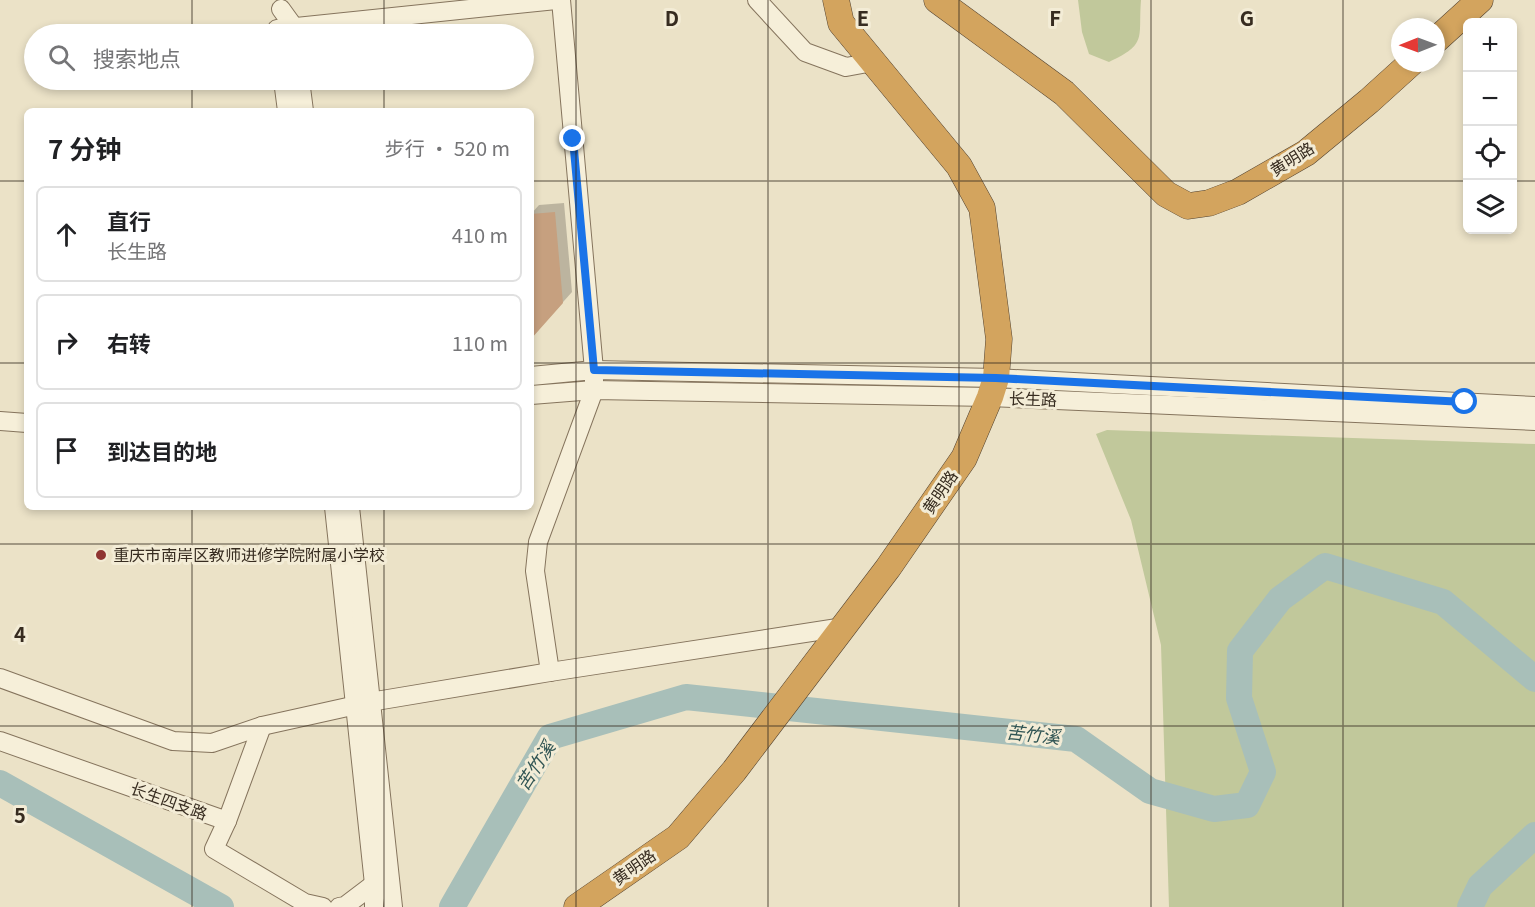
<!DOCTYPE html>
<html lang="zh">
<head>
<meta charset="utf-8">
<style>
  :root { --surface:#fff; --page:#f6f6f6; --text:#202124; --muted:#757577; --line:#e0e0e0 }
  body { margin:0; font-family:Georgia,"Noto Sans SC",serif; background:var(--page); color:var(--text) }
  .controls { position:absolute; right:18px; top:18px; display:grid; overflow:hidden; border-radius:9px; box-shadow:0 3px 9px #0003 }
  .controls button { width:54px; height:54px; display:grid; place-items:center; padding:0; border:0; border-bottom:2px solid var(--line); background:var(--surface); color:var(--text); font:30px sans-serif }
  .compass { position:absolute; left:1391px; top:18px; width:54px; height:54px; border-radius:50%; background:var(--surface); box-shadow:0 3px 9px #0003; rotate:269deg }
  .stop { position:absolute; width:18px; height:18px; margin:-14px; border:4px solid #1a73e8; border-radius:50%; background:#fff }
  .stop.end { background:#1a73e8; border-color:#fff; box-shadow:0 2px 6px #0008 }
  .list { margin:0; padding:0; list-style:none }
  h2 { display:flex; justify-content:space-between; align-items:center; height:78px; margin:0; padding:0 24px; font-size:26px }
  h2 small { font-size:20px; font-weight:400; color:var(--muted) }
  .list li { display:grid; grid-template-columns:39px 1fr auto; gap:18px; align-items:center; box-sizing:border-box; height:96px; margin:0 12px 12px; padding:0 12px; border:2px solid var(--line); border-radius:9px }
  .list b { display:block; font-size:22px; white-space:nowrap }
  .list p { margin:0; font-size:20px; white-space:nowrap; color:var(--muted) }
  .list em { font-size:20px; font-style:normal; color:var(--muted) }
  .icon { flex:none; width:33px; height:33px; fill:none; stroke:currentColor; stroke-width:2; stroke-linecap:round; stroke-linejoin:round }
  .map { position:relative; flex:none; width:1535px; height:907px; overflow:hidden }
  .search { position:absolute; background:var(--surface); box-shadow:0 3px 9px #0003; left:24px; top:24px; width:510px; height:66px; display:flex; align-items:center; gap:15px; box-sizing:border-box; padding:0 21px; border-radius:33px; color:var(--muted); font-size:22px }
  .panel { position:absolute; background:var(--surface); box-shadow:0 3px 9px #0003; left:24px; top:108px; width:510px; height:402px; border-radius:9px }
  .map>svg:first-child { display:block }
</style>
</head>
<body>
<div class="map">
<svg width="1535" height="907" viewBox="0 0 1535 907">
  <rect width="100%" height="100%" fill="#ebe2c7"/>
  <g fill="#c1c89b">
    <path d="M1078 0H1141C1138 38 1148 44 1109 62L1089 54 1082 32Z"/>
    <polygon points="1107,430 1535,444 1535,907 1169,907 1161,645 1131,520 1096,434"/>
  </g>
  <polygon fill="#0003" points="564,203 572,292 531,338 531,307 536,301 531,214 539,205"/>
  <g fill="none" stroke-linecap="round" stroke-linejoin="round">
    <g stroke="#a8bfb9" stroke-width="26">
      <polyline points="0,783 221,907"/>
      <polyline points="452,907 550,737 686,697 1076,739 1150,791 1214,809 1247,805 1263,772 1239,698 1240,651 1280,599 1325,566 1443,602 1535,679"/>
      <polyline points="1470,907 1480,886 1535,835"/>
    </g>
  </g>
  <polygon fill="#c6a07f" points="555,212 563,303 531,339 531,304 534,301 531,214"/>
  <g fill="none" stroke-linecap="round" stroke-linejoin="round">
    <defs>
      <g id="minor">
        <polyline points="757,0 805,52 846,67 873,62"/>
        <polyline points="281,9 294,27 295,34"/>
        <polyline points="277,29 556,0"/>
        <polyline points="283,80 287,111"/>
        <polyline points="300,80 304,111"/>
        <polyline points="531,376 594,370 996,378 1535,406"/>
        <polyline points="531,395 594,390 990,397 1535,421"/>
        <polyline points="0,421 27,423"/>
        <polyline points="334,507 374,884 374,907"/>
        <polyline points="350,507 393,907"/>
        <polyline points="550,672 535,571 538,542 594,390 594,370 561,0"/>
        <polyline points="0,678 173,741 212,743 262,726 370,702 550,672 844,627"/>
        <polyline points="0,741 227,821 214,849 305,903 323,907"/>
        <polyline points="227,821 262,726"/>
        <polyline points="339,907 345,906 374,884"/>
      </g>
      <g id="highway">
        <polyline points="937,0 1064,93 1166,194 1188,206 1209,203 1238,192 1306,153 1369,101 1411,63"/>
        <polyline points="1436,40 1480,0"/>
        <polyline points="577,907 678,837 734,771 888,568 964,458 990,397 996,378 999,339 982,208 959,166 841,23 836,0"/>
      </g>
    </defs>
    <use href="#minor" stroke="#85745d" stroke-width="20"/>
    <use href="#highway" stroke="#534331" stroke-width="27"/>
    <use href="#minor" stroke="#f6efd9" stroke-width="18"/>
    <use href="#highway" stroke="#d3a45e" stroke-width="26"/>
  </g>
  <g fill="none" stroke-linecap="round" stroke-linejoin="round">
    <polyline stroke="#1a73e8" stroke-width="8" points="573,139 594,370 996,378 1465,402"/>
  </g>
  <path fill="none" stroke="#372c20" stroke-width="1.5" stroke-opacity="0.55" d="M192 0V34M384 0V34M576 0V907M768 0V907M959 0V907M1151 0V907M1343 0V907M192 80V111M384 80V111M0 181H27M531 181H1468M1512 181H1535M0 363H27M531 363H1535M192 507V907M384 507V907M0 544H1535M0 726H1535"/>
  <circle fill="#903532" stroke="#f3ecd6" stroke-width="2" cx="101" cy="555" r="6"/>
  <g text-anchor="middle" stroke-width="6" stroke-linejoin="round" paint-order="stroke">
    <g font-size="16" fill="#372c20" stroke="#f3ecd6">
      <text transform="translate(1292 159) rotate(-32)" y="6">黄明路</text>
      <text transform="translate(1033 399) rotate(2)" y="6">长生路</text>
      <text transform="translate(940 492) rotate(-56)" y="6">黄明路</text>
      <text transform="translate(169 801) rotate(20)" y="6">长生四支路</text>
      <text transform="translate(634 867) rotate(-35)" y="6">黄明路</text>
    </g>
    <g font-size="16" fill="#372c20" stroke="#f3ecd6" text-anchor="start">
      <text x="113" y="561">重庆市南岸区教师进修学院附属小学校</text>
    </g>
    <g font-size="18" font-style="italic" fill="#315554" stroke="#f3ecd6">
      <text transform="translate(1033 735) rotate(6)" y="6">苦竹溪</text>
      <text transform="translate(536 766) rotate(-57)" y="6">苦竹溪</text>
    </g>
  </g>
  <g font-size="20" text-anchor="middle" font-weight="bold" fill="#372c20" stroke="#f3ecd6" stroke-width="6" stroke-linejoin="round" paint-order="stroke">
    <text x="672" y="26">D</text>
    <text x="863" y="26">E</text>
    <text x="1055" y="26">F</text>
    <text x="1247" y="26">G</text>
    <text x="20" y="642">4</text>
    <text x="20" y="823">5</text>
  </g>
</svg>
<div class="controls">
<button>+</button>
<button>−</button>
<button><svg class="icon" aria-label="locate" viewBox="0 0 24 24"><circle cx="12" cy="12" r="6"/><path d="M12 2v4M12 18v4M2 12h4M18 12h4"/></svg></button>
<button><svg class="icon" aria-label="layers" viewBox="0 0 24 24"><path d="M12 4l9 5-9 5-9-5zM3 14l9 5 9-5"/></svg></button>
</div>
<svg class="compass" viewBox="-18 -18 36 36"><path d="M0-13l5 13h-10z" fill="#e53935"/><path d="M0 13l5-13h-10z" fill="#757577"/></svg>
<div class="stop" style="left:1465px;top:402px"></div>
<div class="stop end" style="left:573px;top:139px"></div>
<div class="search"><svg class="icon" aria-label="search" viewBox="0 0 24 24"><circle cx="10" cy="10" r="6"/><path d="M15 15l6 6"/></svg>搜索地点</div>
<section class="panel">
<h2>7 分钟<small>步行 · 520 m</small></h2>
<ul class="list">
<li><svg class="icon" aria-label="ahead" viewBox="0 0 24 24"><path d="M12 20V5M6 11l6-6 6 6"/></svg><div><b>直行</b><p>长生路</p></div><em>410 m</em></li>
<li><svg class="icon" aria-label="right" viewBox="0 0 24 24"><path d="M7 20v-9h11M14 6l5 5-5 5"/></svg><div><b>右转</b></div><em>110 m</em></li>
<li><svg class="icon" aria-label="arrive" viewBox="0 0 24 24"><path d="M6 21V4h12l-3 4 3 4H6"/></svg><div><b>到达目的地</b></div></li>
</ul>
</section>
</div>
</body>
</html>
